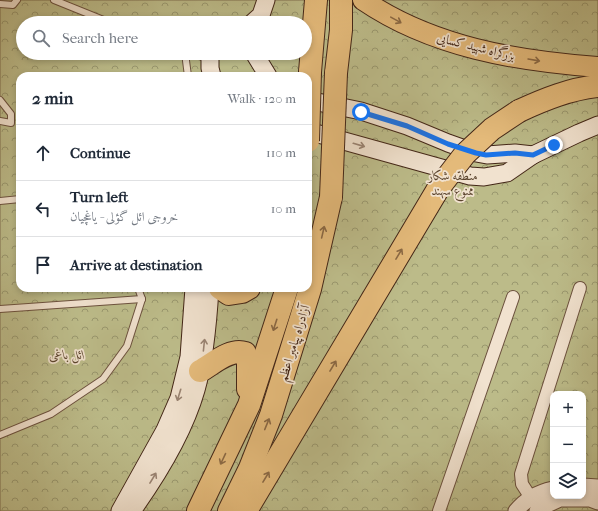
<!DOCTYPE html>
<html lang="en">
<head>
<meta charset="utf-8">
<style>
  :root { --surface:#fff; --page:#f2f2f3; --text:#1f2937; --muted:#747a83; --line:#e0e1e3 }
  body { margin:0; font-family:"IM FELL French Canon",Amiri,serif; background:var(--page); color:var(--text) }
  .controls { position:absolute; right:12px; bottom:12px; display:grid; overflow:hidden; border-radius:8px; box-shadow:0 2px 6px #0003 }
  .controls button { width:36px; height:36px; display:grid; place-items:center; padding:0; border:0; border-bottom:1px solid var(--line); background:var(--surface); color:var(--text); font:20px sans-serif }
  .stop { position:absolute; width:12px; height:12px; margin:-9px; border:3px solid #1a73e8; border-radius:50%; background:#fff }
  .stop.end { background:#1a73e8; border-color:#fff; box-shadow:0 1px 4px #0008 }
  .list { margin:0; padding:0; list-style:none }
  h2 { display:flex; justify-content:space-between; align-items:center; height:52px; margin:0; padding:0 16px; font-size:17px }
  h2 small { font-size:13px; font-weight:400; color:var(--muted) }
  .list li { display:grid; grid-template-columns:26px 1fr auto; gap:12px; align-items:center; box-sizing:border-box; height:56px; padding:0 16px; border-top:1px solid var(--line) }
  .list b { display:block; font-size:15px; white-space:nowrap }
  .list p { margin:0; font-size:13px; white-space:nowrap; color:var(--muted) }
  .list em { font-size:13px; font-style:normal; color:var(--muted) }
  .icon { flex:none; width:22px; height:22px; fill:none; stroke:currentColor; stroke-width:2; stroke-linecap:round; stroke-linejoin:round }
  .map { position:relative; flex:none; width:598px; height:511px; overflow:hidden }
  .search { position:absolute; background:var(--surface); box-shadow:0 2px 6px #0003; left:16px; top:16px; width:296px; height:44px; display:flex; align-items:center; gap:10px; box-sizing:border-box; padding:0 14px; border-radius:22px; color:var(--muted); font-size:15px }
  .panel { position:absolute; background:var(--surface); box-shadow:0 2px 6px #0003; left:16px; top:72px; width:296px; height:220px; border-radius:12px }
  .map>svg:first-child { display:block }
</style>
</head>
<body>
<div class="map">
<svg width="598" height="511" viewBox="0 0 598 511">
  <defs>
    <pattern id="park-crowns" width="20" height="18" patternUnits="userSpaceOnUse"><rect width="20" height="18" fill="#bcbb89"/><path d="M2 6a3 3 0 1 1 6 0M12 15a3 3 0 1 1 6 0" fill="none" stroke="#9a986f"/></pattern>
  </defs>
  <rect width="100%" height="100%" fill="#e9d3b5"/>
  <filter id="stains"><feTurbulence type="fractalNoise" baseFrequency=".005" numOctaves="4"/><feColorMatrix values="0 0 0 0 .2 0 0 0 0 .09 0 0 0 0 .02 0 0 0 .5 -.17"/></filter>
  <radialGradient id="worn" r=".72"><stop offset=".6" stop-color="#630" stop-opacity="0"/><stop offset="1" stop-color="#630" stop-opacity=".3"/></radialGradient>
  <path fill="url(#park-crowns)" stroke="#807050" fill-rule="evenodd" d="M0 0H598V511H0ZM23 23H305V53H23ZM20 76H308V288H20ZM553 394H583V496H553Z"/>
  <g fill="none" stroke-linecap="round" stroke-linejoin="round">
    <defs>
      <g id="service">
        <polyline points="54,0 111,23"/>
        <polyline points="0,4 13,5 17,0"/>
        <polyline points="185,53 188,76"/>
        <polyline points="188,53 209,59"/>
        <polyline points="0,100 11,114 11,123 0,121"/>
        <polyline points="0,201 20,199"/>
        <polyline points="0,309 142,299"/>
        <polyline points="0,435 51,414 103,379 127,346 142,299 138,288"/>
      </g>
      <g id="minor">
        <polyline points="531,498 522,484 521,474 580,288"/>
        <polyline points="439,511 513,297"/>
      </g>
      <g id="tertiary">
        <polyline points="583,486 598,487"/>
        <path d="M516 511C525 500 539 492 553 489"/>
        <polyline points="537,511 538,509 560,499 590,499 598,502"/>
      </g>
      <g id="secondary">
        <polyline points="252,23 261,15 266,0"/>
        <polyline points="210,53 210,68 212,76"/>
        <polyline points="254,53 268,76"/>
        <polyline points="308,100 361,111 407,126 448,143 476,153 487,155 515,153 533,155"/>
        <polyline points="308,131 470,176 484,177 507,173 533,155 579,133 598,125"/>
        <polyline points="120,511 165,430 179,398 189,357 194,288"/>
        <path d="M132 511C157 476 184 432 196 390 205 358 208 322 210 288"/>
      </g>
      <path id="trunk" d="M363 0C432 47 516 61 598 67"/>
      <g id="motorway">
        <polyline points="310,72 316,0"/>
        <polyline points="336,73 341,30 341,0"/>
        <path d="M519 111C545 99 570 89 598 86"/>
        <polyline points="220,288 229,294 242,292 249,288"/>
        <path d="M200 371C213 364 230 348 245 353L248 362V389"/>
        <polyline points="198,511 249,405 287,288"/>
        <polyline points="229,511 250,468 271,415 310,289 331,197"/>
        <polyline points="246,511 438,189"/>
      </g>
    </defs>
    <use href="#service" stroke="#6c513e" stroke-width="8"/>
    <use href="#minor" stroke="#6c513e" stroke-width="14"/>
    <use href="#tertiary" stroke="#6c513e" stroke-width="17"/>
    <use href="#secondary" stroke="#432617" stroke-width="19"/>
    <use href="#trunk" stroke="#432617" stroke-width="22"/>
    <use href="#motorway" stroke="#432617" stroke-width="24"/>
    <use href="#service" stroke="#f1e2cf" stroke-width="6"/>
    <use href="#minor" stroke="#f1e2cf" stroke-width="12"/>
    <use href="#tertiary" stroke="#f1e2cf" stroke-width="15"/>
    <use href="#secondary" stroke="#f1e2cf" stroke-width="17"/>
    <use href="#trunk" stroke="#e4ba7a" stroke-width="20"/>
    <use href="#motorway" stroke="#e4ba7a" stroke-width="22"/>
    <defs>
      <g id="motorway-bridge">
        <polyline points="308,141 310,72"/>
        <polyline points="438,189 465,154 492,129 519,111"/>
        <polyline points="331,197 336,73"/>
      </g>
    </defs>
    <use href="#motorway-bridge" stroke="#432617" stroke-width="24" stroke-linecap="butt"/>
    <use href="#motorway-bridge" stroke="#e4ba7a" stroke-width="22"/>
  </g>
  <defs><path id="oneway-shaft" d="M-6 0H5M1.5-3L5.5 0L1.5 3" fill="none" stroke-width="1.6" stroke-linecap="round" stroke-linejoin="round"/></defs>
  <g stroke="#8b6944">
    <use href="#oneway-shaft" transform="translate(396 20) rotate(29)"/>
    <use href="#oneway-shaft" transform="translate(534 60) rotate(10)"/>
    <use href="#oneway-shaft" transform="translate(323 232) rotate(-77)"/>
    <use href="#oneway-shaft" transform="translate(399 254) rotate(-59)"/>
    <use href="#oneway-shaft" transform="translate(275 325) rotate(108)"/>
    <use href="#oneway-shaft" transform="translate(333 366) rotate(-59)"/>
    <use href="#oneway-shaft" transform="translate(267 424) rotate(-68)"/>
    <use href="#oneway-shaft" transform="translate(223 459) rotate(115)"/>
    <use href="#oneway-shaft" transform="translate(266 477) rotate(-59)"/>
  </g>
  <g stroke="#9a8473">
    <use href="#oneway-shaft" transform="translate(359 145) rotate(16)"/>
    <use href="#oneway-shaft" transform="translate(204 345) rotate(-84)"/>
    <use href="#oneway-shaft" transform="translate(179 395) rotate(107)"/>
    <use href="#oneway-shaft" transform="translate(153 478) rotate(-59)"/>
  </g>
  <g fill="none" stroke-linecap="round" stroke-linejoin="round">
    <polyline stroke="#1a73e8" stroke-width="5" points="361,112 407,126 448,144 476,153 486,155 515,153 533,155 554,145"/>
  </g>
  <g text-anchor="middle" stroke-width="3.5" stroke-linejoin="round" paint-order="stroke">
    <g font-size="13" fill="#432617" stroke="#f1e2cf">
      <text transform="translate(476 46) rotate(14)" y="5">بزرگراه شهید کسایی</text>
      <text transform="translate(293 343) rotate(-73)" y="5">آزادراه پیامبر اعظم</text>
    </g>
    <g font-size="13" font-style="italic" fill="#5b442e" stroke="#f1e2cf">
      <text x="453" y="180">منطقه شکار<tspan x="453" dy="15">ممنوع سهند</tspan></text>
      <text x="67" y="359">ائل باغی</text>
    </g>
  </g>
  <rect width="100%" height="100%" filter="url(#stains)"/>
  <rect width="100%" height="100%" fill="url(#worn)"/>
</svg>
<div class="controls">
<button>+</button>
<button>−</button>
<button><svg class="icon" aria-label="layers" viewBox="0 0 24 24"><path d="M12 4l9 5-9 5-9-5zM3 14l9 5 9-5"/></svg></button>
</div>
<div class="stop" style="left:361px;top:112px"></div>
<div class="stop end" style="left:554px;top:145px"></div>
<div class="search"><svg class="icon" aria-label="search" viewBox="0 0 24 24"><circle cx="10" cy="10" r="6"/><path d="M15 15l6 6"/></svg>Search here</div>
<section class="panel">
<h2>2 min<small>Walk · 120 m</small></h2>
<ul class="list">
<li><svg class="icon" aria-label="ahead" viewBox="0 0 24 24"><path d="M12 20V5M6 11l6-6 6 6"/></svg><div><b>Continue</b></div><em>110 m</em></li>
<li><svg class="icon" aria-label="left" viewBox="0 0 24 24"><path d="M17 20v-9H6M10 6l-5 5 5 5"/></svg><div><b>Turn left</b><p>خروجی ائل گؤلی - یاغچیان</p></div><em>10 m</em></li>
<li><svg class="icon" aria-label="arrive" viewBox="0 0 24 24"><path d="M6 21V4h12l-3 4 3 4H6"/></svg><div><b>Arrive at destination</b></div></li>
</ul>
</section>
</div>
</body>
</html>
